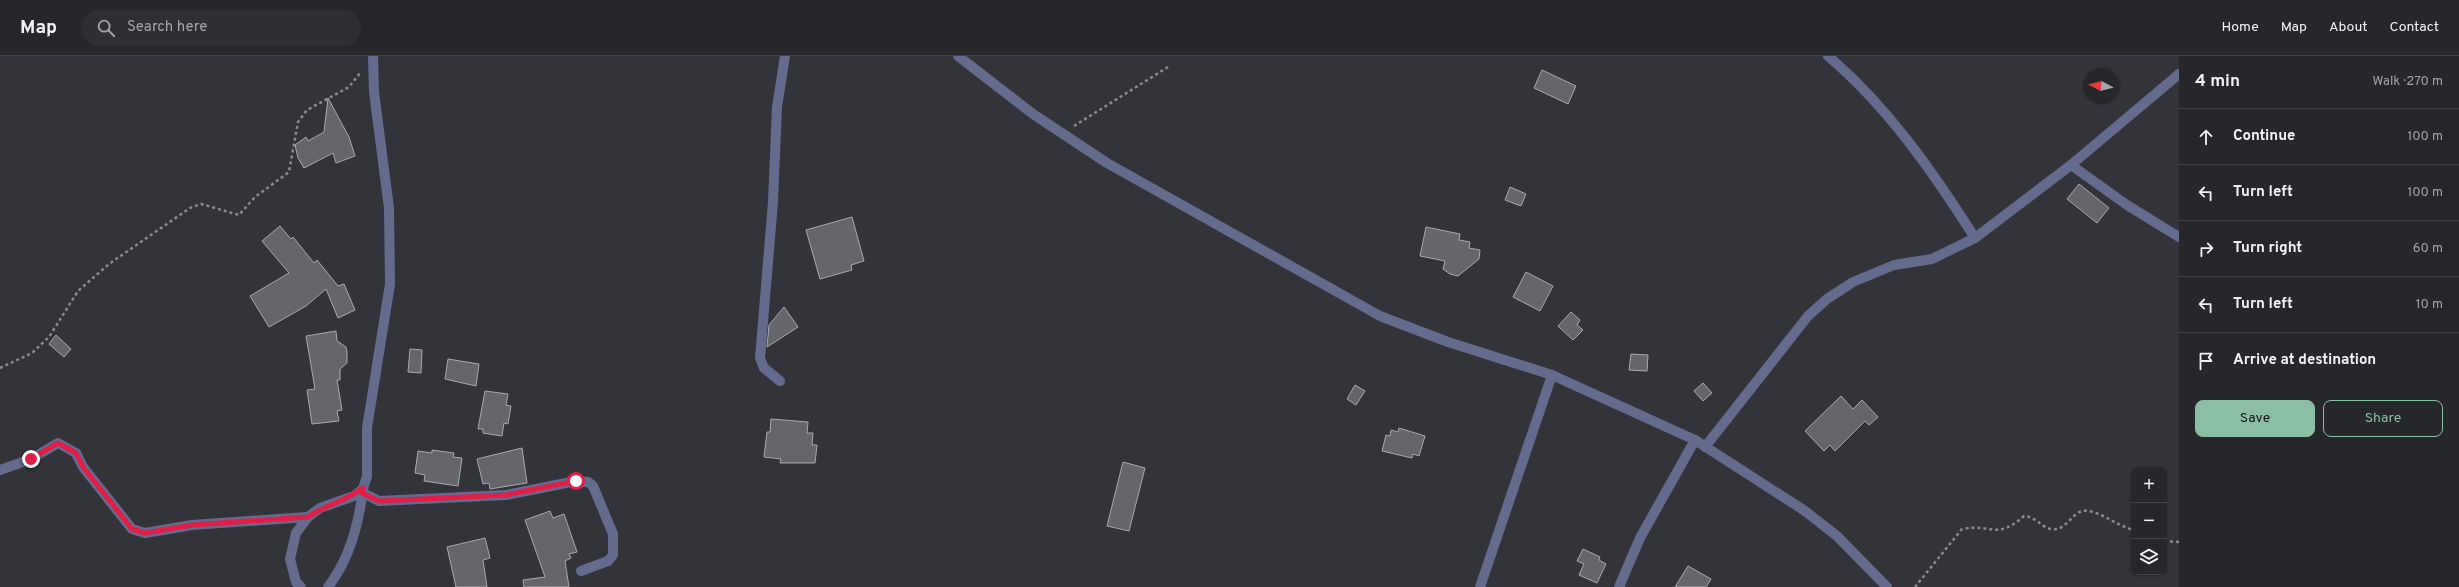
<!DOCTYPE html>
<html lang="en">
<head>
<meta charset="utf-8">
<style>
  :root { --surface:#26272b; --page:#2e2f33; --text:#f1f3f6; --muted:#a4a5a9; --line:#424447; --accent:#8abfa5 }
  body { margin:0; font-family:Overpass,sans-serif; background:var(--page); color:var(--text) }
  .controls { position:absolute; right:12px; bottom:12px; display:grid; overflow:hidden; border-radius:8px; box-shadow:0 1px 3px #0004 }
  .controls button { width:36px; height:36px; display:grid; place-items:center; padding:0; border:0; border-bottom:1px solid var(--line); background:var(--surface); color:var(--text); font:20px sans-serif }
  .compass { position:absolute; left:2083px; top:12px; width:36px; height:36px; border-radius:50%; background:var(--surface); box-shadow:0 1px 3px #0004; rotate:277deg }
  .stop { position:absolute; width:12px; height:12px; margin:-9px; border:3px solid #e11d48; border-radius:50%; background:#fff }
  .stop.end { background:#e11d48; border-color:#fff; box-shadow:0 1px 4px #0008 }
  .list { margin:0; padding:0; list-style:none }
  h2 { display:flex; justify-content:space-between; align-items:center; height:52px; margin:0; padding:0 16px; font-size:17px }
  h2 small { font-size:13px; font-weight:400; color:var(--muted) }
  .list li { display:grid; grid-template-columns:26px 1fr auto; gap:12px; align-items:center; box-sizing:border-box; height:56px; padding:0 16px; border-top:1px solid var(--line) }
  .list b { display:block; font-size:15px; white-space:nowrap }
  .list em { font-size:13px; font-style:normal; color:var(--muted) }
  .actions { display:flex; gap:8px; padding:12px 16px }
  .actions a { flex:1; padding:9px 0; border:1px solid var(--accent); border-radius:8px; text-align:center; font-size:14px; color:var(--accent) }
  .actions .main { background:var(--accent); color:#111 }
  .icon { flex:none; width:22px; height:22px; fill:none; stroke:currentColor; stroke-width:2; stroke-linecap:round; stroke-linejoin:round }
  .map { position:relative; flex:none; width:2179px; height:531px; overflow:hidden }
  header { display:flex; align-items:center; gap:24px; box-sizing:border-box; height:56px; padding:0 20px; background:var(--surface); border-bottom:1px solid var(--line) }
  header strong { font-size:19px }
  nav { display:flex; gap:22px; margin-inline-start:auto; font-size:14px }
  .search { width:280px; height:36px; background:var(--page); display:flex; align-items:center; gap:10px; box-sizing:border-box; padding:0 14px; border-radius:22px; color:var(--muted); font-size:15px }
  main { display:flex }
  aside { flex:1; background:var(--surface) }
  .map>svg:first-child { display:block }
</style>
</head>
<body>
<header>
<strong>Map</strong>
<div class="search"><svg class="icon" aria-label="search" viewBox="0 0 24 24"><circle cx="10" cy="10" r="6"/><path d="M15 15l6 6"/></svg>Search here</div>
<nav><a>Home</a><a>Map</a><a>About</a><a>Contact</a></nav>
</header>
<main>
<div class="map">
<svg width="2179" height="531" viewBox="0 0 2179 531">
  <rect width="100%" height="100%" fill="#323439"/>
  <g fill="#64666b" stroke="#a8aab0">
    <polygon points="1542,14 1576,30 1568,48 1534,32"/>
    <polygon points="328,42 349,81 355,100 336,107 333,97 304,112 298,102 295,89 306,81 308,85 324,76"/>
    <polygon points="2079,128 2109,152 2097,167 2067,143"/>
    <polygon points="1510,131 1526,138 1521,150 1505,144"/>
    <polygon points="852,161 864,205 851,209 852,214 820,223 806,174"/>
    <polygon points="280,170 291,183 293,181 314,207 317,204 338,230 344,228 355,254 338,262 326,233 306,250 269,271 250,240 289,217 262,185"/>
    <polygon points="1426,171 1460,178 1459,184 1470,186 1469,192 1480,194 1479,203 1458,220 1450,218 1443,213 1445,205 1420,200"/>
    <polygon points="1526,216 1553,230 1540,255 1513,241"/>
    <polygon points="784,251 798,271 767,291 769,269"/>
    <polygon points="1571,256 1580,264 1577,269 1583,274 1573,284 1558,270"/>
    <polygon points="336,275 337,285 346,291 347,296 347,307 340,313 340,324 337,324 342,354 337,355 339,365 312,368 307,334 315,333 306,280"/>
    <polygon points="56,279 71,293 64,301 49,288"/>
    <polygon points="410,293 422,294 421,317 408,316"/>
    <polygon points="1631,298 1648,299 1647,315 1629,314"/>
    <polygon points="448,303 479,308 476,330 445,323"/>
    <polygon points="1703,327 1712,337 1703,345 1694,335"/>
    <polygon points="1355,329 1365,335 1356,349 1347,343"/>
    <polygon points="485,335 508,338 506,349 511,350 508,368 504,367 502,380 483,377 483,373 478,373"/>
    <polygon points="1841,340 1853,353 1862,344 1878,361 1869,369 1865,365 1835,395 1830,389 1824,395 1805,375"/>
    <polygon points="771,363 808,366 807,377 813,377 812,389 817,389 815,407 780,407 781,403 764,401 767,376 770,376"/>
    <polygon points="1399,372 1425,380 1419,400 1413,398 1412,402 1382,395 1386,379 1390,380 1391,374 1398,376"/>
    <polygon points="522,392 527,427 490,433 489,427 483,428 477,403"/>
    <polygon points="432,394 454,397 453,401 462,402 458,430 424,425 425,419 415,417 418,395 432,397"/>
    <polygon points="1123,406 1145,412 1129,475 1107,470"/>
    <polygon points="550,455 553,462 564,458 577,496 569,498 571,502 565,505 569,531 524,531 523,524 545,521 525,464"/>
    <polygon points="485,482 490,502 483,504 487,531 456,531 447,491"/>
    <polygon points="1583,493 1600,501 1599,504 1606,508 1597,527 1579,519 1584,508 1577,505"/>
    <polygon points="1688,510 1711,523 1706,531 1675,531"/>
  </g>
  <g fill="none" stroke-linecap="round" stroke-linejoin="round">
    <g stroke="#8a8c90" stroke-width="2.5" stroke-dasharray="3 3" stroke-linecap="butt">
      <polyline points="1074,70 1168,11"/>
      <polyline points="0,312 32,297 49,281 78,235 109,208 190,152 201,148 239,159 255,141 289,116 298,66 307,54 349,31 360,17"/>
      <polyline points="2164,485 2179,486"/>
      <path d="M1915 531 1962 473C1993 467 1995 485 2024 460 2037 461 2042 472 2051 473 2068 476 2072 452 2088 455 2103 457 2117 470 2134 474"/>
    </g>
    <g stroke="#646b8c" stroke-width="10">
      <polyline points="958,0 1033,58 1107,107 1380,260 1448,286 1552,319 1695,384 1805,455 1837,480 1887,531"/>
      <path d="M1828 0C1888 51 1933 116 1975 182"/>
      <polyline points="2071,109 2127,149 2179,181"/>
      <polyline points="780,325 764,312 760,302 773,146 777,51 785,0"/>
      <polyline points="1705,391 1808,260 1827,243 1853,226 1894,209 1932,203 1975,182 2071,109 2179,18"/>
      <polyline points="0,414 31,403 58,387 76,397 83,411 132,473 145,477 192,469 308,461"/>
      <polyline points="363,437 379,445 506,439 576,425 588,426 593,430 613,478 613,499 608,505 581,515"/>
      <polyline points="301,531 296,526 290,503 296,477 308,461 320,452 354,440 363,433 367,420 367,372 390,228 389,152 374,36 373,0"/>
      <path d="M328 531C349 504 359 467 363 433"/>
      <polyline points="1480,531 1552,319"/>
      <polyline points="1619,531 1640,482 1695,384"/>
    </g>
  </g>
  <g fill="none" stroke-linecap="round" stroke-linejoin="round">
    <path stroke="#e11d48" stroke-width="5" d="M31 403 58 387 76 397 83 411 132 473 145 477 192 469 308 461C325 449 346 445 363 432L362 437 379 445 506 439 576 425"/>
  </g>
</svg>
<div class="controls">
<button>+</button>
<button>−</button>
<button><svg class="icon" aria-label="layers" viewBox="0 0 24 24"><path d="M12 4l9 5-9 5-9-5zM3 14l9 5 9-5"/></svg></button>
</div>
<svg class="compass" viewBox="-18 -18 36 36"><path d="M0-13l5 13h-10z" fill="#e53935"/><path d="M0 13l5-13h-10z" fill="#a4a5a9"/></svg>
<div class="stop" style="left:576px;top:425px"></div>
<div class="stop end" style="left:31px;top:403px"></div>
</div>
<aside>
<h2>4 min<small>Walk · 270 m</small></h2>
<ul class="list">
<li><svg class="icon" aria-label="ahead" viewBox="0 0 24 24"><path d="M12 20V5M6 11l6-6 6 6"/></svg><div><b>Continue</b></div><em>100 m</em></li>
<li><svg class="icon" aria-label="left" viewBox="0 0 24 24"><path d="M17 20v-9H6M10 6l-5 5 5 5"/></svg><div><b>Turn left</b></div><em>100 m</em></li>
<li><svg class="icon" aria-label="right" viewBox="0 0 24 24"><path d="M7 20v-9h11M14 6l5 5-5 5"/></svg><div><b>Turn right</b></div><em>60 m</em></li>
<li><svg class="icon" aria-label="left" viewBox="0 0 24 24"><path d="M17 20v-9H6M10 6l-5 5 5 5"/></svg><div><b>Turn left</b></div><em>10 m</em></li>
<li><svg class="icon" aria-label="arrive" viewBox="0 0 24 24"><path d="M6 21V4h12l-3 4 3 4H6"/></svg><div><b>Arrive at destination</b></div></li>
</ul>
<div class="actions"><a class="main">Save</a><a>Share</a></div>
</aside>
</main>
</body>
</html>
